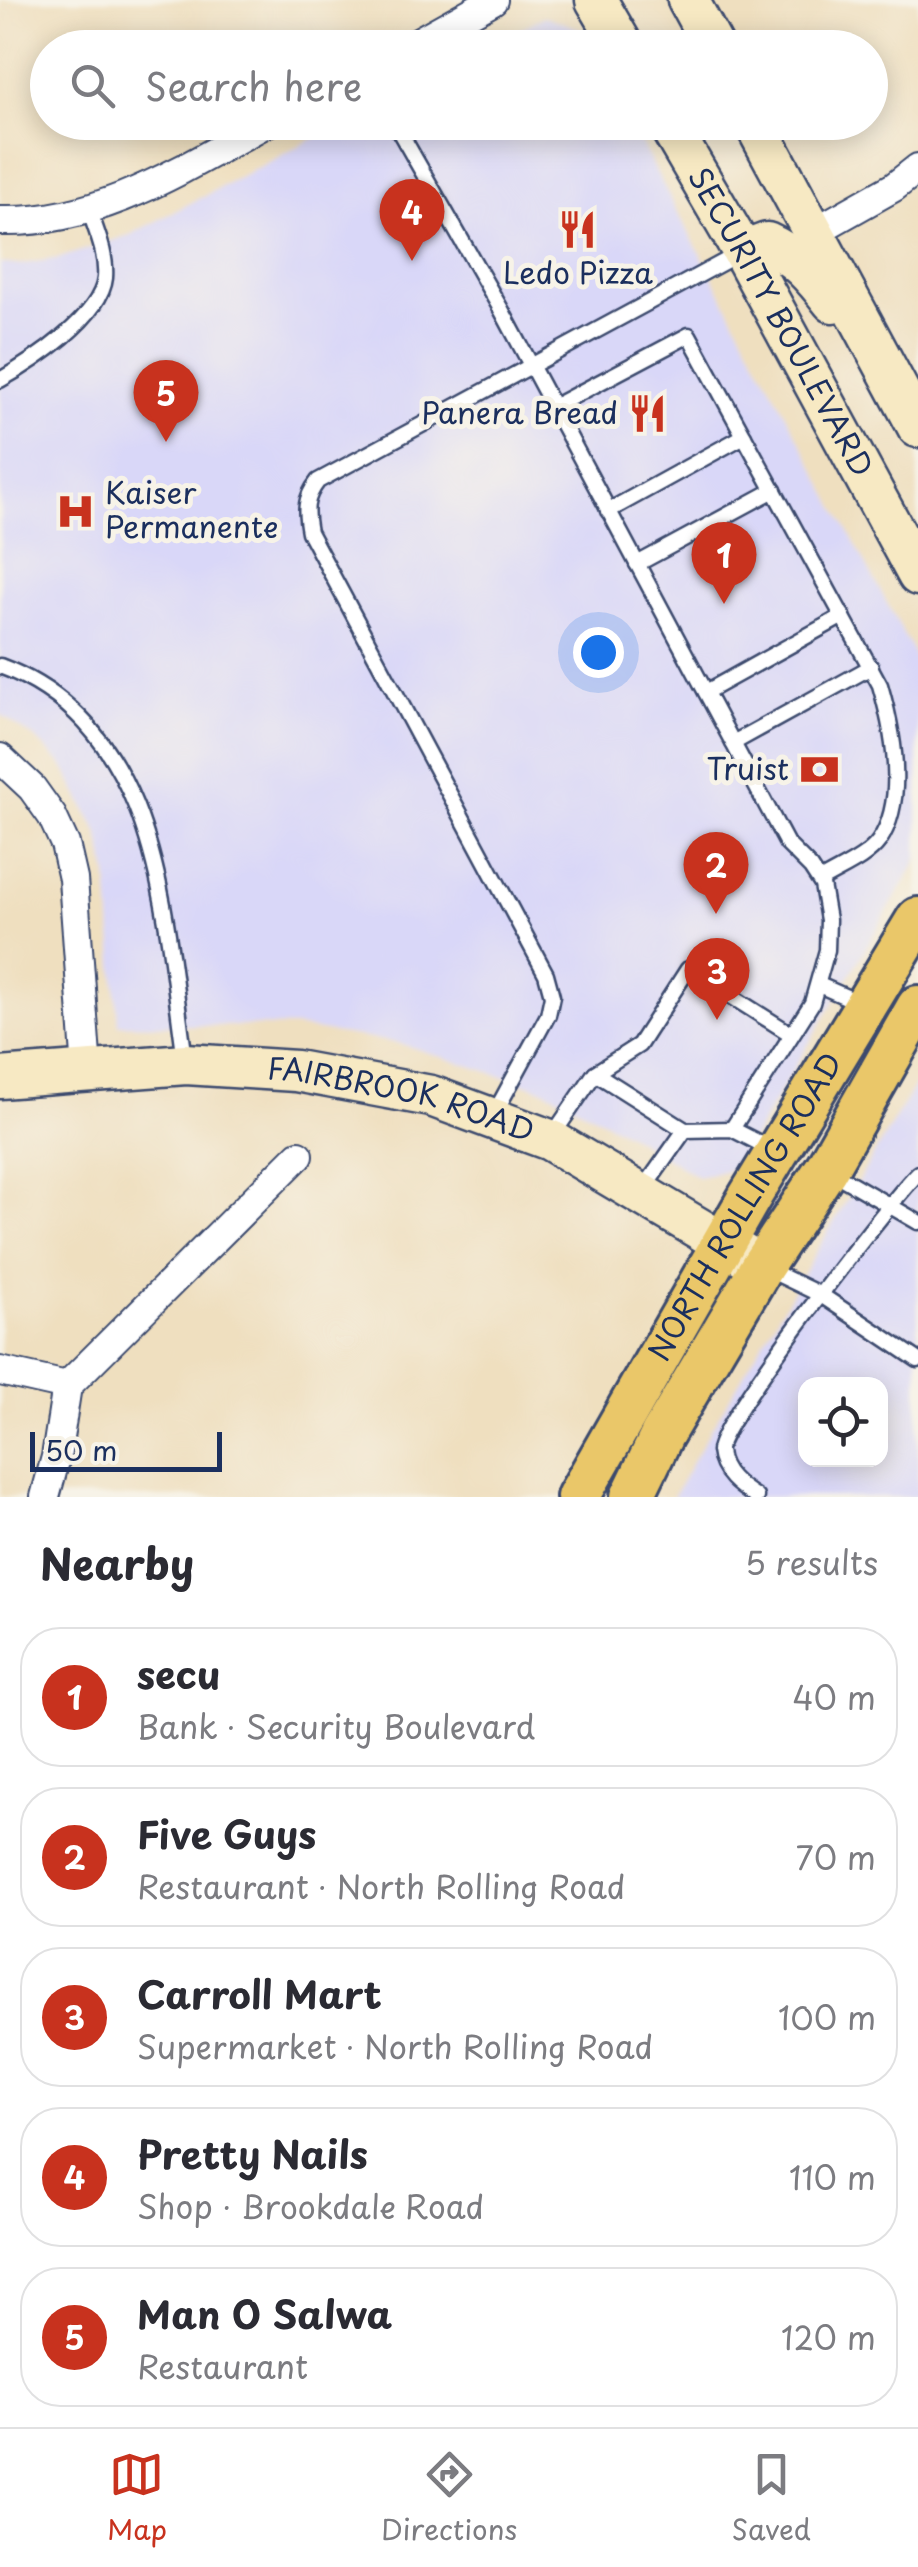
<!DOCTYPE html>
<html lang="en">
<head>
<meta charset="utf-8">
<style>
  :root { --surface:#fff; --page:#f7f7f7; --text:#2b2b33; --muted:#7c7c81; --line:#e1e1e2; --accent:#c8321e }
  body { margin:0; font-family:"Playpen Sans",sans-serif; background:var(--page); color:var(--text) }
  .controls { position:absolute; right:30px; bottom:30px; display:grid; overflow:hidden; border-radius:20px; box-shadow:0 5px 25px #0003 }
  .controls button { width:90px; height:90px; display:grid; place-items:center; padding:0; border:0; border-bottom:2px solid var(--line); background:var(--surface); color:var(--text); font:50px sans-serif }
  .scale { position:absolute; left:30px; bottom:25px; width:192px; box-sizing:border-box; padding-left:10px; border:5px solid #1b2f5e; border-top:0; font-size:28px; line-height:35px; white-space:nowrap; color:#1b2f5e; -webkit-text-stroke:8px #f7f3e8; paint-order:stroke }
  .you { position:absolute; left:598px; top:652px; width:35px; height:35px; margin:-25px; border:8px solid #fff; border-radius:50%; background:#1a73e8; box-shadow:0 0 0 15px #1a73e833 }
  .badge { display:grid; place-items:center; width:65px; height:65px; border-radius:50%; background:var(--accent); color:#fff; font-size:32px; font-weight:700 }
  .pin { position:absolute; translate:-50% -82px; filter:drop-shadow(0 2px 5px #0008) }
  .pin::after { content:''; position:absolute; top:52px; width:35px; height:30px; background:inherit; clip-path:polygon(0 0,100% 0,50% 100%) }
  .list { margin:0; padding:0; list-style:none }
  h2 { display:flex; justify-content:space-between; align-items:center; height:130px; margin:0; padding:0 40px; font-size:42px }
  h2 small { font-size:32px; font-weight:400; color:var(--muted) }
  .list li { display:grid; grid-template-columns:65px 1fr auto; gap:30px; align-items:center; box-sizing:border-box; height:140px; margin:0 20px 20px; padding:0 20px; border:2px solid var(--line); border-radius:40px }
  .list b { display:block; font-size:38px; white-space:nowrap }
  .list p { margin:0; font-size:32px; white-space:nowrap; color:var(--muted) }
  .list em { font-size:32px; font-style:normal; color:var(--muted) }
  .icon { flex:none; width:55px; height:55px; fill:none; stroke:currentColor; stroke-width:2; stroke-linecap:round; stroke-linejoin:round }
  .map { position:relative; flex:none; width:918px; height:1497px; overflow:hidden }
  .search { position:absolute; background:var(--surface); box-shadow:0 5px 25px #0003; left:30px; right:30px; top:30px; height:110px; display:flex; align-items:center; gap:25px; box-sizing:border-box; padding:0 35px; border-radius:55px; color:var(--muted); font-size:38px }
  .sheet { height:930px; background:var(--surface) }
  nav { display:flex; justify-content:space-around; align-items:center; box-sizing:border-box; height:140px; border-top:2px solid var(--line); background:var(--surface); font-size:28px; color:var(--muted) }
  nav a { display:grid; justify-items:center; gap:5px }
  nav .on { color:var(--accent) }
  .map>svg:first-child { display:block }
</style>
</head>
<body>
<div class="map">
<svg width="918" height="1497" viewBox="0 0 918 1497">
  <rect width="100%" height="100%" fill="#f7f3e8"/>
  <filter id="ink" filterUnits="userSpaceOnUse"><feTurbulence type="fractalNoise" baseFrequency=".01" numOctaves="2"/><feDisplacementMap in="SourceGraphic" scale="20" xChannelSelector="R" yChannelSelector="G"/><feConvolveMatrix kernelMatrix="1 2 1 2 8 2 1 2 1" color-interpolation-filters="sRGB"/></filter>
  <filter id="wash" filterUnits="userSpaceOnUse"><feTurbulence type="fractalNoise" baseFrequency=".0048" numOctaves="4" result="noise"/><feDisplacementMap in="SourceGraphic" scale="40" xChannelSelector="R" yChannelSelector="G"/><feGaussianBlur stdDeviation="2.25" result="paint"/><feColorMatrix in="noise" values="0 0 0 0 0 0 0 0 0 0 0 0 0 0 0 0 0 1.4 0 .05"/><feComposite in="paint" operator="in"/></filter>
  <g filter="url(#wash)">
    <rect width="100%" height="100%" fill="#efdfbf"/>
    <g fill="#d9d7f8" fill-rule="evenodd">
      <polygon points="545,16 580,29 590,47 486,47"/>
      <polygon points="343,123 630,123 912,650 918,668 918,856 915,865 735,1168 698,1177 630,1135 546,1090 398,1043 295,1027 118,1024 108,874 99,834 63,766 37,740 0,714 0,263 17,265 60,258 130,235"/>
      <path d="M918 1080V1497H673L700 1448ZM806 1384H880V1460H806Z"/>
    </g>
  </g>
  <g filter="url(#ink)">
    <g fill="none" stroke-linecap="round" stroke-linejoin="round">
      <defs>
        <g id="lane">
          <polyline points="394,122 502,311 787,844 811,868 822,885 828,920 827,950 812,1003 732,1129"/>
          <path d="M0 380C32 362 101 317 105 278 107 254 96 231 89 209"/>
          <polyline points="553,407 689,335 744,436"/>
          <path d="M608 511 744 436 880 685C893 730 907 799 879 841 866 859 839 869 820 881"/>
          <polyline points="637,564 774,490"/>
          <path d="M0 666C161 726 164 917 185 1059"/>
          <polyline points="706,692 843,616"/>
          <polyline points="733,743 871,667"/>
          <polyline points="819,985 860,1003"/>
          <polyline points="595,1073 685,1130 732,1129 771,1149"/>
          <path d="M493 1116 548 1015 552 996 546 974 309 532C305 511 304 499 318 481L740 253"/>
          <polyline points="550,1139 595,1073 639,1045 688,969 791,1034"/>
          <polyline points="828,1170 918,1222"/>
          <polyline points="642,1191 685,1130"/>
          <polyline points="765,1268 821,1295 918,1360"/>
          <path d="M756 1497C739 1486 721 1473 719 1451 717 1424 889 1202 918 1173"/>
        </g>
        <g id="street">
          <polyline points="407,48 493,0"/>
          <path d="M0 221C99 224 184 168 268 122"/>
          <polyline points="814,232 894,187 918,168"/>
          <polyline points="0,758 32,788 52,816 65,844 73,879 87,1071"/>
          <polyline points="0,1371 67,1386 299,1155"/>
          <polyline points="45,1497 56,1457 67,1386"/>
        </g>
        <g id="secondary">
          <polyline points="596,0 624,48"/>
          <polyline points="688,0 714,48"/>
          <path id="s1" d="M667 122 743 252 918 575"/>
          <polyline points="754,122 918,427"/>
          <path d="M743 252 767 243C796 256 814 277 833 302"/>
          <path id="s2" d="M0 1078 186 1064 296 1071 431 1096 550 1140 762 1266"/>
        </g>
        <g id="primary">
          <path id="s3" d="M578 1497 749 1198 918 919"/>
          <polyline points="632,1497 662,1435 762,1266 826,1169 918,1007"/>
        </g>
      </defs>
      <use href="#lane" stroke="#3b496d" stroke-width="19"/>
      <use href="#street" stroke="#3b496d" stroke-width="32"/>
      <use href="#secondary" stroke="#3b496d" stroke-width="45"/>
      <use href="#primary" stroke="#3b496d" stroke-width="48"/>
      <use href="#lane" stroke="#fff" stroke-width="14"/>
      <use href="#street" stroke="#fff" stroke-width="28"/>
      <use href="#secondary" stroke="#f7e9c3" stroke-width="40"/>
      <use href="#primary" stroke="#eac769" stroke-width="42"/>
    </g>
  </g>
  <defs>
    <symbol id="restaurant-bare" viewBox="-9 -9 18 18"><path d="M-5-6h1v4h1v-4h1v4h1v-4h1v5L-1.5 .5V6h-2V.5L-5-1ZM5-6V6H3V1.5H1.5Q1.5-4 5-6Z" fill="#c8321e" stroke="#f7f3e8" stroke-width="2.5" paint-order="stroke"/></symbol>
    <symbol id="hospital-bare" viewBox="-9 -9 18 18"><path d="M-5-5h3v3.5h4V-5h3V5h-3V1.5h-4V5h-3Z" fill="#c8321e" stroke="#f7f3e8" stroke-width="2.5" paint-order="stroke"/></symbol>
    <symbol id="bank-bare" viewBox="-9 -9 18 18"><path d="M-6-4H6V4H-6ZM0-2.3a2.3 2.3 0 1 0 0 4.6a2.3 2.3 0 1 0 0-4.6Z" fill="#c8321e" stroke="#f7f3e8" stroke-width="2.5" paint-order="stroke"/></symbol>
  </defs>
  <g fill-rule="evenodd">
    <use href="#restaurant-bare" x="550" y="202" width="55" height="55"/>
    <use href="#restaurant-bare" x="620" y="386" width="55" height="55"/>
    <use href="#hospital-bare" x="48" y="484" width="55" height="55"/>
    <use href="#bank-bare" x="792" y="742" width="55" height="55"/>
  </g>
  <g text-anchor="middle" stroke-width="10" stroke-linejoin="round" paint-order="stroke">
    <g font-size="30" fill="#1b2f5e" stroke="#f7f3e8" text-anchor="end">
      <text x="578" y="284" text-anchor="middle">Ledo Pizza</text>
      <text x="618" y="424">Panera Bread</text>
      <text x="105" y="504" text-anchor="start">Kaiser<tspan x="105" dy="34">Permanente</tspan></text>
      <text x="789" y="780">Truist</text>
    </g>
    <g font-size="30" fill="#1b2f5e" stroke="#f7f3e8">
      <text dy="10" stroke="none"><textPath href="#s1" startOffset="230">SECURITY BOULEVARD</textPath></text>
      <text dy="10" stroke="none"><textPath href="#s2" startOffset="405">FAIRBROOK ROAD</textPath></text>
      <text dy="10" stroke="none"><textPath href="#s3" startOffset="335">NORTH ROLLING ROAD</textPath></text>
    </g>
  </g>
</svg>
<div class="controls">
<button><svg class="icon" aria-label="locate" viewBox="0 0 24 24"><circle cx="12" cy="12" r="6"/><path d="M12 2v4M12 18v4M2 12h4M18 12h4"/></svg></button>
</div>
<div class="scale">50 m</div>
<div class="you"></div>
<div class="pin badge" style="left:724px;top:604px">1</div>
<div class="pin badge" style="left:716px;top:914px">2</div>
<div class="pin badge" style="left:717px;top:1020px">3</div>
<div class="pin badge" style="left:412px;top:261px">4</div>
<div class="pin badge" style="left:166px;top:442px">5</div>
<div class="search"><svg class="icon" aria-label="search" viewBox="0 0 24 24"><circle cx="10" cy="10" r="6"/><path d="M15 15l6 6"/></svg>Search here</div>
</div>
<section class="sheet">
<h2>Nearby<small>5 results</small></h2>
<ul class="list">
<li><span class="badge">1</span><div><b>secu</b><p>Bank · Security Boulevard</p></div><em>40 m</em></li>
<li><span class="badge">2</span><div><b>Five Guys</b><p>Restaurant · North Rolling Road</p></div><em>70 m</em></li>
<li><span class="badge">3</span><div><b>Carroll Mart</b><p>Supermarket · North Rolling Road</p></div><em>100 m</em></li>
<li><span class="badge">4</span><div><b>Pretty Nails</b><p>Shop · Brookdale Road</p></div><em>110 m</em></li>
<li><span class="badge">5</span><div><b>Man O Salwa</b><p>Restaurant</p></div><em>120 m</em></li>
</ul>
</section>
<nav>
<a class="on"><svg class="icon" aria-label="map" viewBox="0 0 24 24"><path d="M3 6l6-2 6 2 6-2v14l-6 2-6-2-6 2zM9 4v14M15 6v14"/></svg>Map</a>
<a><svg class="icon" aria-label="directions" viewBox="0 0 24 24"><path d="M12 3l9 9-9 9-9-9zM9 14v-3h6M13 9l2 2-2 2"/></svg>Directions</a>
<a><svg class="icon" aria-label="saved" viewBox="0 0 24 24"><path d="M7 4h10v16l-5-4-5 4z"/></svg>Saved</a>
</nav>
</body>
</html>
